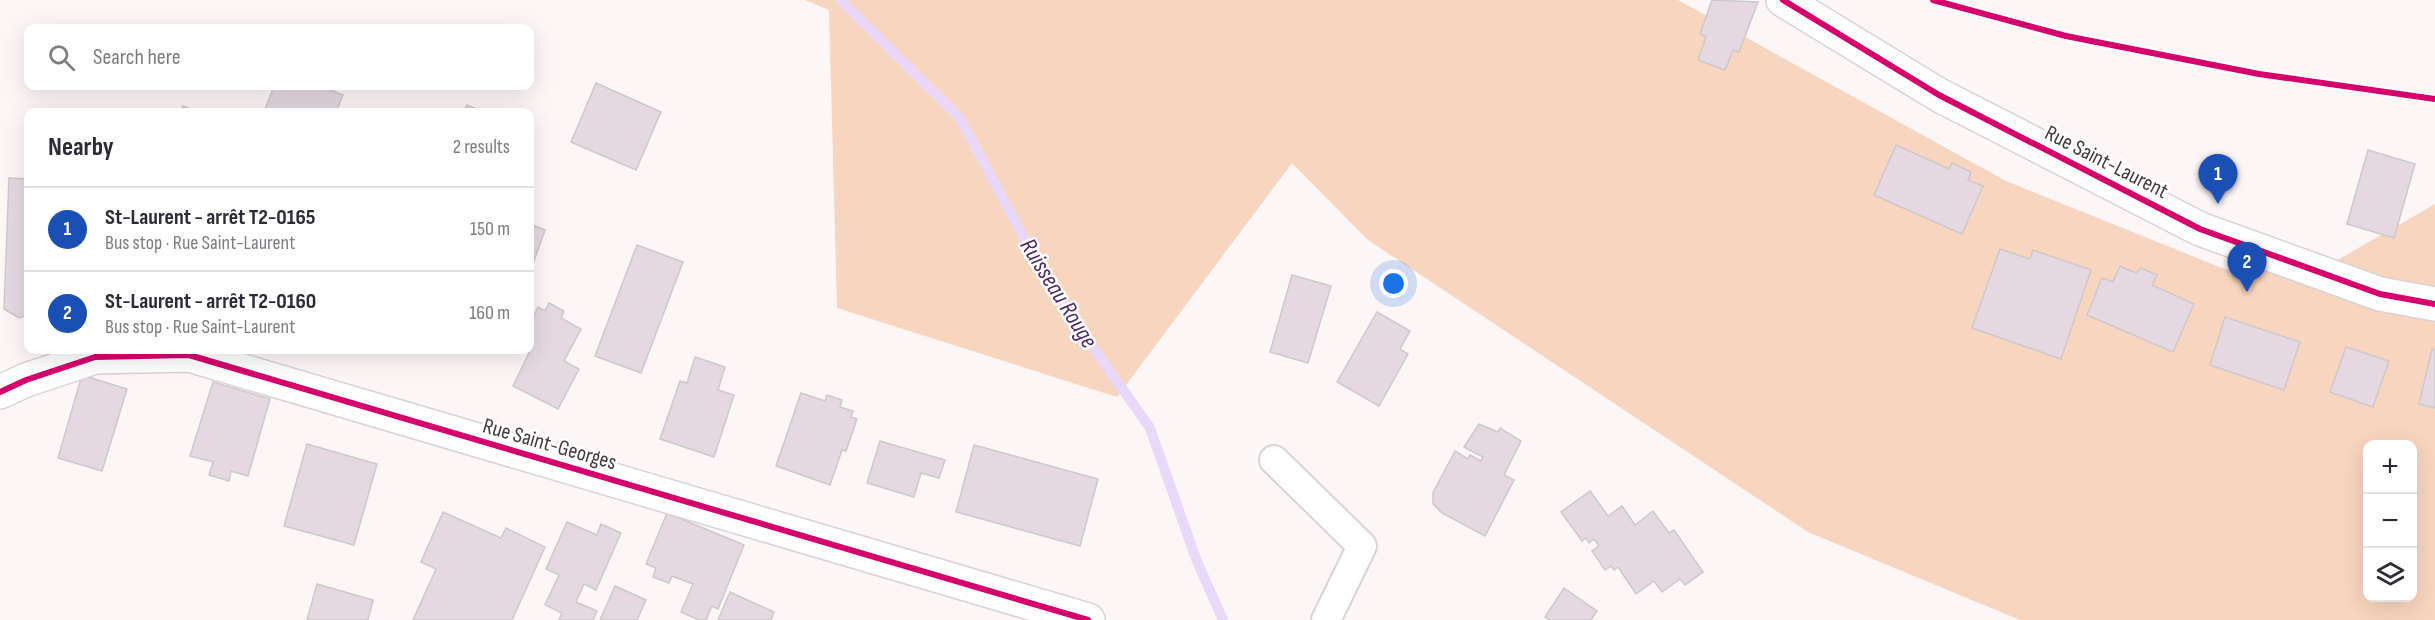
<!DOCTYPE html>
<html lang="en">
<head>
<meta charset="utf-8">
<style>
  :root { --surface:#fff; --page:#f7f7f7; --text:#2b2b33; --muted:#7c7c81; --line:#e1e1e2; --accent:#827c7d }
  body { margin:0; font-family:"Sofia Sans Condensed",sans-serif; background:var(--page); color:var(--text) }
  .controls { position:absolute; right:18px; bottom:18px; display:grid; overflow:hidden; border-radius:12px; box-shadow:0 6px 24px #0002 }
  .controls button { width:54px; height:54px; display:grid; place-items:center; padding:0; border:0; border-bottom:2px solid var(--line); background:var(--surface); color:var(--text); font:30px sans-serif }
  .you { position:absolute; left:1394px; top:284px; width:21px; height:21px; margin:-15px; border:4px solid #fff; border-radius:50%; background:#1a73e8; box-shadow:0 0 0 9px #1a73e833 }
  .badge { display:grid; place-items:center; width:39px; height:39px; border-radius:50%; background:var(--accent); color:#fff; font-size:20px; font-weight:700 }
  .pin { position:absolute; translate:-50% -50px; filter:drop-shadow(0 2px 3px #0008) }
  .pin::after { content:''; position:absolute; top:32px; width:21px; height:18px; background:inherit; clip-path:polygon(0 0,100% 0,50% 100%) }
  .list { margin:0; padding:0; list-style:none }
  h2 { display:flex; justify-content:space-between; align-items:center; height:78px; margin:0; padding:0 24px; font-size:26px }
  h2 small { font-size:20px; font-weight:400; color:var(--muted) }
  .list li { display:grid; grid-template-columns:39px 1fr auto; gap:18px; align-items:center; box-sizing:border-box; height:84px; padding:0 24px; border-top:2px solid var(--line) }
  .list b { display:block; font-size:22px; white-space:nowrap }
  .list p { margin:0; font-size:20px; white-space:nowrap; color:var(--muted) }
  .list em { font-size:20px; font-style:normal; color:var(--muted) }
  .icon { flex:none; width:33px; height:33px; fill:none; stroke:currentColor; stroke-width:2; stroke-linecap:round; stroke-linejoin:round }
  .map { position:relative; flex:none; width:2435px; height:620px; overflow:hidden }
  .search { position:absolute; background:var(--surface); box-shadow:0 6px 24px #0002; left:24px; top:24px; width:510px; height:66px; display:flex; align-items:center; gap:15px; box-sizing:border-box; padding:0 21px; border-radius:12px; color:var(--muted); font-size:22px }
  .panel { position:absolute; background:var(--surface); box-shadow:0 6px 24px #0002; left:24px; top:108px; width:510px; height:246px; border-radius:12px }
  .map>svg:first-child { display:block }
</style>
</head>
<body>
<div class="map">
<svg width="2435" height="620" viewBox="0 0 2435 620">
  <rect width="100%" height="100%" fill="#fcf6f7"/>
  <path fill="#f7d5bf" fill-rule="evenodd" d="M805 0H1678L2006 181 2227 270 2334 262 2435 204V620H2020L1808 532 1368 240 1292 163 1117 397 837 308 829 10ZM2368 444H2412V598H2368Z"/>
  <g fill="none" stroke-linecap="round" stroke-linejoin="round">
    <polyline stroke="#e9d8f9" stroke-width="10" points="841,0 960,118 1050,286 1150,428 1196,559 1223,620"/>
  </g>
  <g fill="#e5d8e1" stroke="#cdc9cb" stroke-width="1.5">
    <polygon points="1712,0 1758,2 1739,52 1733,50 1725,70 1698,60 1706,37 1700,34"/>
    <polygon points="596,83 661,112 636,170 571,142"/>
    <polygon points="274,86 319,86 343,95 336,112 327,109 326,112 264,112"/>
    <polygon points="467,105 484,112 463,112"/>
    <polygon points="183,106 198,112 180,112"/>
    <polygon points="1896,145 1949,169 1952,163 1971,172 1968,180 1983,186 1962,234 1874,195"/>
    <polygon points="2368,150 2415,164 2394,238 2347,224"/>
    <polygon points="9,178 28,179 28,315 19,318 4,309"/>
    <polygon points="530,224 545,230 530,272"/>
    <polygon points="637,245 683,262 641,373 595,356"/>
    <polygon points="2000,249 2030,259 2033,250 2091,270 2061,359 1972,328"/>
    <polygon points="2120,266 2136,273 2141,268 2157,275 2152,285 2194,304 2173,352 2087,315 2102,278 2113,282"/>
    <polygon points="1292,275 1331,286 1308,363 1270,352"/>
    <polygon points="549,303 564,311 561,318 581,329 564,361 579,369 558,409 513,386 529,353 522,350 530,350 530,324 538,307 545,311"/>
    <polygon points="1377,312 1410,331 1400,349 1408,354 1379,406 1337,382"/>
    <polygon points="2225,317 2300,342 2284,390 2210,365"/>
    <polygon points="2346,347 2389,361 2373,407 2330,392"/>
    <polygon points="2432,349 2435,350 2435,408 2419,404"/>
    <polygon points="695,357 725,367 718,390 734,395 714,457 660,439 680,381 687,383"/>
    <polygon points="82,375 127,389 102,471 58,458"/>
    <polygon points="213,382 270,399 248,476 231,471 229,481 209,475 213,462 190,456"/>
    <polygon points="801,393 825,401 827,395 842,400 840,407 853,411 851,417 857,419 846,451 842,450 830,485 776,466"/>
    <polygon points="1479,424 1498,432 1500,428 1521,441 1504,475 1514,480 1485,536 1442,513 1433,504 1433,493 1455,451 1468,459 1470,455 1481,461 1483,457 1464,447"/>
    <polygon points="880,441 945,460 939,478 921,473 914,497 867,483"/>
    <polygon points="307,444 377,464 354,545 284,526"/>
    <polygon points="974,445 1098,479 1080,546 956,512"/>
    <polygon points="1590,491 1608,516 1622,506 1635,525 1653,511 1669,533 1674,530 1703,572 1685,585 1680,579 1662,592 1654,581 1636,594 1618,567 1614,570 1611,566 1605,570 1592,551 1599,546 1594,539 1589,543 1586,538 1582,541 1561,512"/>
    <polygon points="443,512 501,538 506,528 545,547 512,620 413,620 436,569 421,562"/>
    <polygon points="667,513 744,545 718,609 712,606 706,620 699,620 681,612 693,584 672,576 669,583 653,577 656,568 646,564"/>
    <polygon points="567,522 597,535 601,524 621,533 596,590 584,584 576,602 597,611 593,620 559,620 562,613 545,605 559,575 546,569"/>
    <polygon points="317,584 373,600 368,620 307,620"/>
    <polygon points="615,586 646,600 637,620 600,620"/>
    <polygon points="1564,588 1597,611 1591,620 1550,620 1545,617"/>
    <polygon points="730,592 774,612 771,620 718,620"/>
  </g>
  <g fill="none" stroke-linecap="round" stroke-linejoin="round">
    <defs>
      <polyline id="street" points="1274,460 1362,546 1326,620"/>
      <g id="secondary">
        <polyline points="1783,0 1939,95 2200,229 2380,294 2435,304"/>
        <polyline points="0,392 26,380 95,357 189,355 1088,620"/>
      </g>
    </defs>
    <use href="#street" stroke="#d9d3d5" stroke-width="32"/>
    <use href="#secondary" stroke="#d9d3d5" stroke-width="36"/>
    <use href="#street" stroke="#fffefe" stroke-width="28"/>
    <use href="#secondary" stroke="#fffefe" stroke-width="33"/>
    <defs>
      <g id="cycleway">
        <polyline points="1783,0 1939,95 2200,229 2380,294 2435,304"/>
        <polyline points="1933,0 2066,36 2259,74 2435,99"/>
        <polyline points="0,392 26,380 95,357 189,355 1088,620"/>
      </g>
    </defs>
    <use href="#cycleway" stroke="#fff" stroke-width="10"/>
    <use href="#cycleway" stroke="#d6006c" stroke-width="6"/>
  </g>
  <g text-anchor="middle" stroke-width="5" stroke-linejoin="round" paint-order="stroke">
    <g font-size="22" fill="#403a3b" stroke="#fff">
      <text transform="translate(2107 161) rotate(27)" y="8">Rue Saint-Laurent</text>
      <text transform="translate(550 443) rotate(16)" y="8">Rue Saint-Georges</text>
    </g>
    <g font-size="24" font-style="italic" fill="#4c286b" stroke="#fff">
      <text transform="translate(1059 293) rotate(58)" y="8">Ruisseau Rouge</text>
    </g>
  </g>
</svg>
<div class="controls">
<button>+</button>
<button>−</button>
<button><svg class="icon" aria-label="layers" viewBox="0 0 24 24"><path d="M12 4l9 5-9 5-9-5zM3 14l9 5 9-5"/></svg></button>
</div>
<div class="you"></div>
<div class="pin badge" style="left:2218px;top:204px;background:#1a4fb4">1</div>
<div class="pin badge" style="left:2247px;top:292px;background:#1a4fb4">2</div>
<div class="search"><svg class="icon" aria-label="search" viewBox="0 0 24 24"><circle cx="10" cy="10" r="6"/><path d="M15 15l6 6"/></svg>Search here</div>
<section class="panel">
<h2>Nearby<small>2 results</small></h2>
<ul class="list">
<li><span class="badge" style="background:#1a4fb4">1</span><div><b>St-Laurent - arrêt T2-0165</b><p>Bus stop · Rue Saint-Laurent</p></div><em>150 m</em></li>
<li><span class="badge" style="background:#1a4fb4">2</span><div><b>St-Laurent - arrêt T2-0160</b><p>Bus stop · Rue Saint-Laurent</p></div><em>160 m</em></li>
</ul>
</section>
</div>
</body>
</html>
